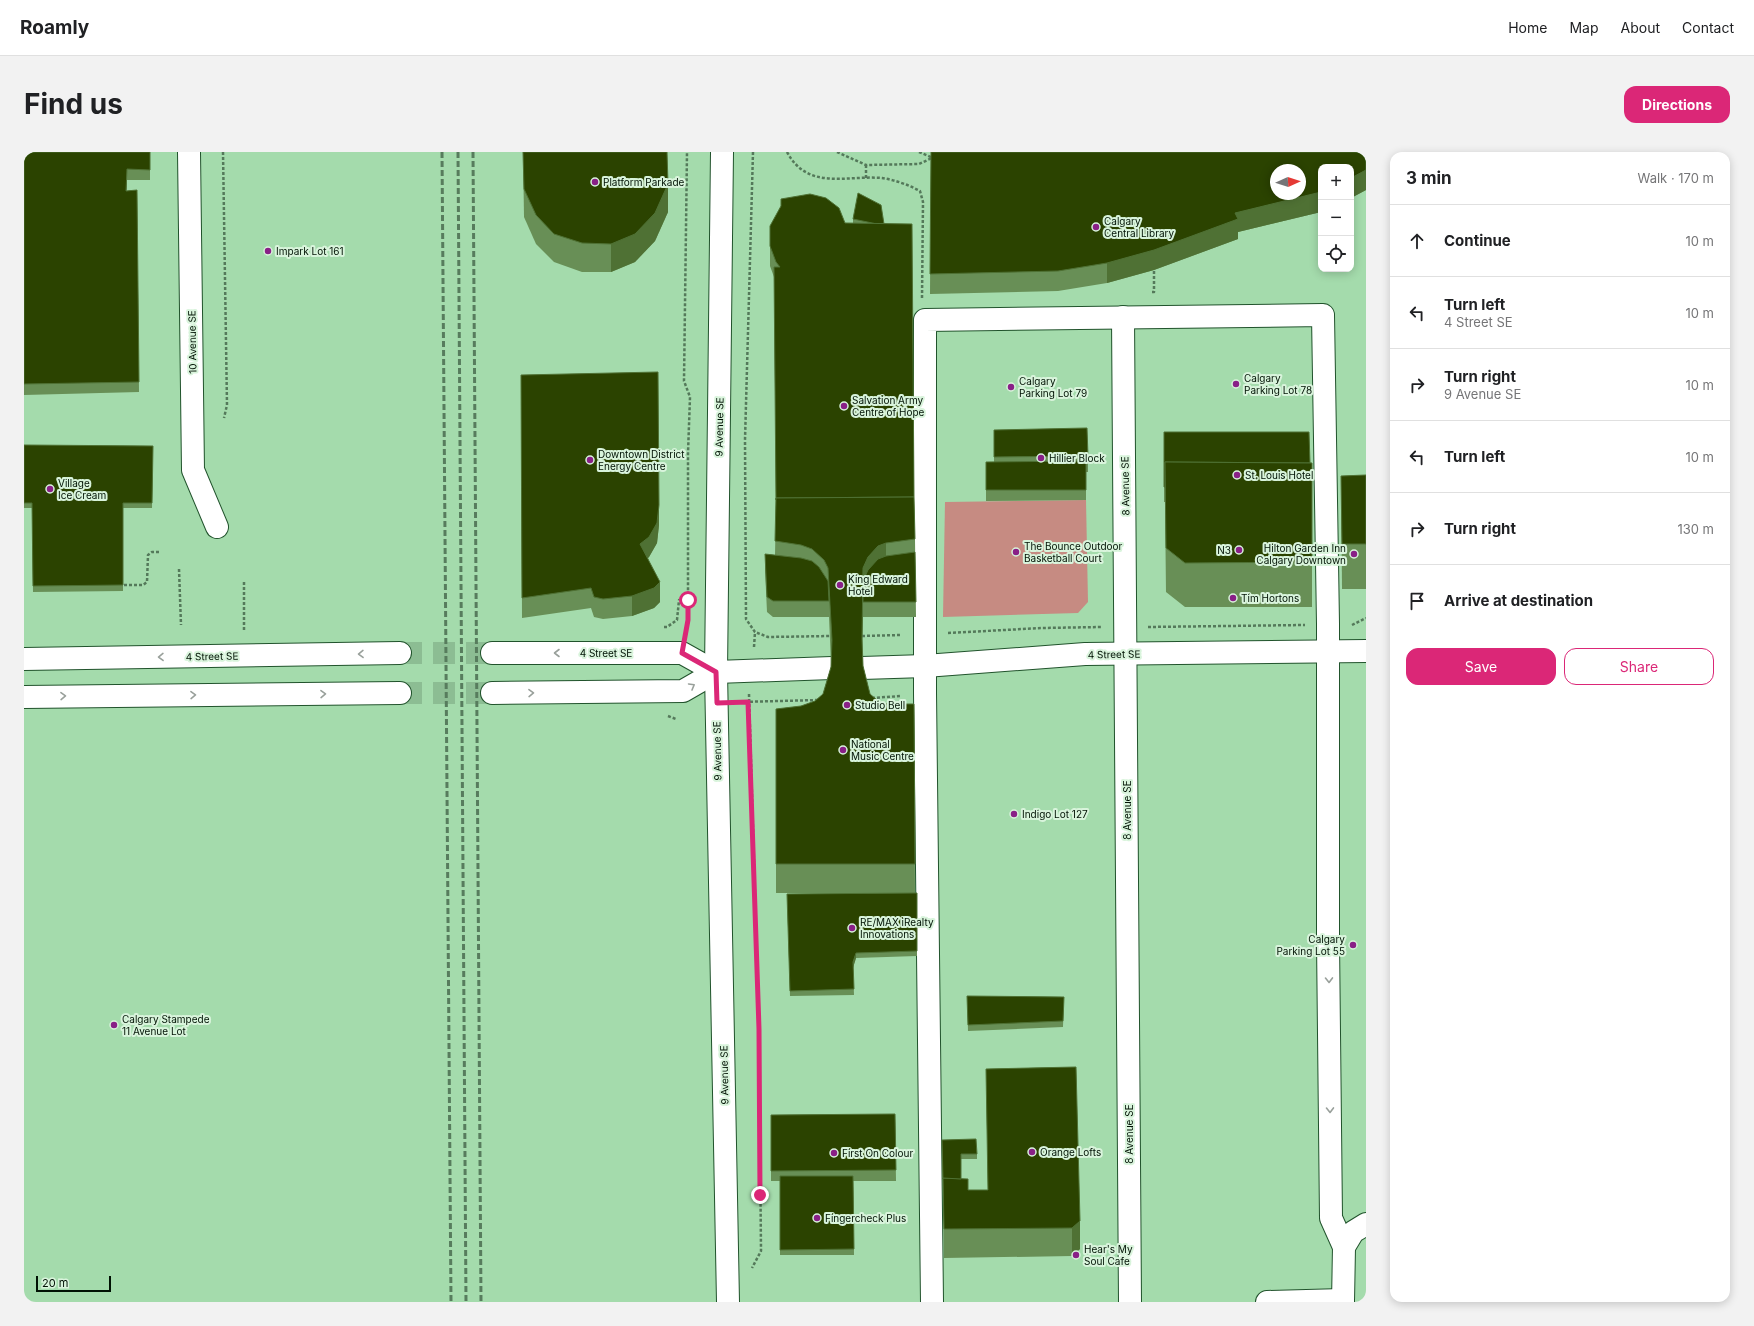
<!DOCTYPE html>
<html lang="en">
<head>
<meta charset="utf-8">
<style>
  :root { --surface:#fff; --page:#f2f2f2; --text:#202124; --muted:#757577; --line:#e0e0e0; --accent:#db2777 }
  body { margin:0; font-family:Inter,sans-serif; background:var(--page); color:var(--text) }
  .controls { position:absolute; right:12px; top:12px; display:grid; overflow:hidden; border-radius:8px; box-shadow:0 2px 10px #0003 }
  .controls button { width:36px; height:36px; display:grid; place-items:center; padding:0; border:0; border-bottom:1px solid var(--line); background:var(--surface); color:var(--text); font:20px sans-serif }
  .compass { position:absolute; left:1246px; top:12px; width:36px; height:36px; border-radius:50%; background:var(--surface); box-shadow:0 2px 10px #0003; rotate:87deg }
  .scale { position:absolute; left:12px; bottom:10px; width:75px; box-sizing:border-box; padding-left:4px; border:2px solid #011204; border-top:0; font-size:11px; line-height:14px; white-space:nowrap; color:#011204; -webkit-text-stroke:3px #d9f4dc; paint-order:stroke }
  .stop { position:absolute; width:12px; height:12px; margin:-9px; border:3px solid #db2777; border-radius:50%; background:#fff }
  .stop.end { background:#db2777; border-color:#fff; box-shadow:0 1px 4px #0008 }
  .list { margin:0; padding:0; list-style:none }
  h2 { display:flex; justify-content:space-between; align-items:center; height:52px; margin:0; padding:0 16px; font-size:17px }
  h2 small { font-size:13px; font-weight:400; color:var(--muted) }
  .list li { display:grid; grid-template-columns:26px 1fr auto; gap:12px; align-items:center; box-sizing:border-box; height:72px; padding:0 16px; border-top:1px solid var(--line) }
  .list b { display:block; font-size:15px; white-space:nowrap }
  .list p { margin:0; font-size:13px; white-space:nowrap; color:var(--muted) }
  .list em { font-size:13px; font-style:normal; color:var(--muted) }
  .actions { display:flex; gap:8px; padding:12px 16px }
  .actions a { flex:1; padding:9px 0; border:1px solid var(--accent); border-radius:12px; text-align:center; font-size:14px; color:var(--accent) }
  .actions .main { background:var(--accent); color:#fff }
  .icon { flex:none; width:22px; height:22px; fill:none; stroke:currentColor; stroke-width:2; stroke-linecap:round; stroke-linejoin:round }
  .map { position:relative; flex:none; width:1342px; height:1150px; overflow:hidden; border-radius:12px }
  header { display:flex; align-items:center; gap:24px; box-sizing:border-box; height:56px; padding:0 20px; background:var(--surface); border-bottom:1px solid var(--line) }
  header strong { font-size:19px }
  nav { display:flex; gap:22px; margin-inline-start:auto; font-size:14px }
  .intro { display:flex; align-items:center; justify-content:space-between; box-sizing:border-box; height:96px; padding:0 24px }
  h1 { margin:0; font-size:28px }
  .button { padding:10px 18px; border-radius:12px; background:var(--accent); color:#fff; font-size:14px; font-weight:700 }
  main { display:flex; gap:24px; padding:0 24px }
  aside { flex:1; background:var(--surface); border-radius:12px; box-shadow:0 2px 10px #0003 }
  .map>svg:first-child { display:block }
</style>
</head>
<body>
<header>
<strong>Roamly</strong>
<nav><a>Home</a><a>Map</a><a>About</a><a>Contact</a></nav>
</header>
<div class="intro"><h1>Find us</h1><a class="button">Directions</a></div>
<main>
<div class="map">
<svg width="1342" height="1150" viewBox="0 0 1342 1150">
  <rect width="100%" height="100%" fill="#a4dbac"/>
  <polygon fill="#c68b82" points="1062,348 1064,450 1054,461 919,465 921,350"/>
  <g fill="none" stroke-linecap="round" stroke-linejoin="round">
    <g stroke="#8cbd93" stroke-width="22" stroke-dasharray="22 11" stroke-linecap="butt">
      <polyline points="376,501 468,501"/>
      <polyline points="376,541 468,541"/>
    </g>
    <defs>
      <g id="minor">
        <polyline points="165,0 169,318 193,375"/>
        <polyline points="1099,165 1106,1150"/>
        <polyline points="908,1150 901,541 901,168 1299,163 1304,472 1304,789 1307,1066 1320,1095"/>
        <polyline points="1243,1150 1319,1148"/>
        <polyline points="1319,1150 1320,1095 1329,1080 1342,1072"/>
      </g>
      <g id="major">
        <polyline points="698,0 692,520 704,1150"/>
        <polyline points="468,501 658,501 692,520"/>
        <polyline points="0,507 376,501"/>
        <polyline points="838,516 901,514 1061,502 1342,499"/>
        <polyline points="468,541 659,539 692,520 808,516"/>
        <polyline points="0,545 376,541"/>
      </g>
    </defs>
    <use href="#minor" stroke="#21532c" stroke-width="24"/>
    <use href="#major" stroke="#21532c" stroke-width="24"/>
    <g stroke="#54795a" stroke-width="2.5" stroke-dasharray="3 2" stroke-linecap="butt">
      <polyline points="199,0 203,253 200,266"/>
      <polyline points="729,0 721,288 722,467 731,480 744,485 807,484"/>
      <path d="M763 0C784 39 822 23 858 26 871 28 885 33 896 39L899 50 898 146"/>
      <polyline points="813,0 842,13 895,12 908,6"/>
      <polyline points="895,0 909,6"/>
      <polyline points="842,13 842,26"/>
      <polyline points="1128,140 1130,140 1130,118"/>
      <polyline points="155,417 157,473"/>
      <polyline points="220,430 220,480"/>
      <polyline points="100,433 119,433 123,430 124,403 128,400 136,400"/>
      <polyline points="1328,473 1342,466"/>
      <polyline points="640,475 643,475 653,468 655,448 665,448"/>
      <polyline points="1124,475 1281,473"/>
      <polyline points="662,478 664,468 664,301 666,245 660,229 663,0"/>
      <polyline points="924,481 1018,476 1077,475"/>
      <polyline points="838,484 877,483"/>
      <polyline points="730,495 731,480"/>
      <polyline points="725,542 735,877 737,1099 728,1116"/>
      <polyline points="848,546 877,544"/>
      <polyline points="716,550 795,548"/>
      <polyline points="644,564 652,567"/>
    </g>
    <use href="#minor" stroke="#fff" stroke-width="22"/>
    <use href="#major" stroke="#fff" stroke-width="22"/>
    <g stroke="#577c5d" stroke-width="3" stroke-dasharray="6 3" stroke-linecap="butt">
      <polyline points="418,0 427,1150"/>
      <polyline points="434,0 442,1150"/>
      <polyline points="449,0 457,1150"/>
    </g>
  </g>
  <g fill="#688f56">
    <polygon points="0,0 126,0 126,28 103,28 102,39 113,38 115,240 0,243"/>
    <polygon points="499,0 644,60 631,89 611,110 587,120 558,120 530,110 512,92 500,65"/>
    <polygon points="907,0 1342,0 1342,38 1327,46 1297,15 1297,60 1214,80 1214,87 1130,118 1083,131 1034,139 906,142"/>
    <polygon points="857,53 890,345 891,387 892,465 839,465 838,496 839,514 846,542 854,549 864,552 890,552 891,741 752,741 752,557 777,554 791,549 799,542 807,515 807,512 805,465 749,465 743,460 741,418 741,402 751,403 752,353 750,125 746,114 746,74 829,72 829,67"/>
    <polygon points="497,223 635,373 633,391 625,405 624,406 636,450 630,456 608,464 579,467 570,465 567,456 498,466"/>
    <polygon points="1140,280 1288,311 1288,455 1161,455 1142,440 1141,350 1140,350"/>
    <polygon points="0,293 129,294 128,356 99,356 99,439 9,440 8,356 0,356"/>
    <polygon points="1064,304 1064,320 1062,320 1062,348 962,349 962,310 970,310 970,305"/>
    <polygon points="1342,323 1342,437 1318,437 1317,324"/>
    <polygon points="893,741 893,804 832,806 829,815 830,843 766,844 763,742"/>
    <polygon points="943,844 1040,845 1039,875 944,879"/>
    <polygon points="1052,915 1056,1097 1048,1104 920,1106 918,988 953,1002 953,1007 937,1007 937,1027 944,1038 964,1038 962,917"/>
    <polygon points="871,962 872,1029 829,1029 830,1103 756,1103 756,1029 747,1029 747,963"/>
  </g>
  <g fill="#4f7134">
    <polygon points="103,17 103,28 102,49 102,39"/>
    <polygon points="1342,18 1342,38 1327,46 1327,26"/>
    <polygon points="644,32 644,60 631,89 611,110 587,120 587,92"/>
    <polygon points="1297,40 1297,60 1214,80 1214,87 1130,118 1083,131 1083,111 1211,61"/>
    <polygon points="635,353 635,373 633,391 625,405 616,413 616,392"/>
    <polygon points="862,391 862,419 839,444 838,516 839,416 844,405 854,394"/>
    <polygon points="636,430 636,450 630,456 608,464 608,444"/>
    <polygon points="832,801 832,806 829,816 829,810"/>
    <polygon points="1056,1069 1056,1097 1048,1104 1048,1076"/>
  </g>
  <g fill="#2b4300" stroke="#4f7134" fill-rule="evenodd">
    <polygon points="0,0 126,0 126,18 103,17 102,39 113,38 115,230 0,232"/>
    <polygon points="499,0 643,0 644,32 631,61 611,82 587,92 558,91 530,82 512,63 500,37"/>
    <path d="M907 0H1342V18L1327 26V15H1297V40L1211 61 1214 67 1130 98 1083 111 1034 119 906 122ZM1252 18H1276V42H1252Z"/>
    <polygon points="834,41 857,53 860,72 853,72 829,67"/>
    <polygon points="786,42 802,46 815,56 821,71 888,72 890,345 752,346 752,348 750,115 756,115 752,110 746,94 746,74 757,54 757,47"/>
    <polygon points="634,220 635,353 633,371 625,385 616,392 636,430 630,436 608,444 579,447 570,445 567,436 498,446 497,223"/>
    <polygon points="1063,276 1064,304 970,305 970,278"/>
    <polygon points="1140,280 1285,280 1286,311 1141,310 1141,335 1140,335"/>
    <polygon points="0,293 129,294 128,351 99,351 99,433 9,434 8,351 0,351"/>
    <polygon points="1062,309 1062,338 962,338 962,310"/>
    <polygon points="1141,310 1288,311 1288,410 1161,411 1142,396"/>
    <polygon points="1342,323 1342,392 1318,392 1317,324"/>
    <polygon points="890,345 891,387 862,391 854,394 844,405 839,416 838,487 839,514 846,542 854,549 864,552 890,552 891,712 752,712 752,557 777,554 791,549 799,542 807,515 808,488 804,416 800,408 788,397 777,393 751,389 752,346"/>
    <polygon points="891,400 892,450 839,450 839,429 844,418 854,407 862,404"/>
    <polygon points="741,402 777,406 788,409 795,415 804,429 805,449 749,449 743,445"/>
    <polygon points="893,741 893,799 832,801 829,810 830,837 766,839 763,742"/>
    <polygon points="943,844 1040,845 1039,869 944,873"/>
    <polygon points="1052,915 1056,1069 1048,1076 920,1077 919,1026 944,1027 944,1038 964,1038 962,917"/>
    <polygon points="871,962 872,1018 747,1019 747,963"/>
    <polygon points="952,987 953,1002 937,1002 937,1027 919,1026 919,1027 918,988"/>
    <polygon points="756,1024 829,1024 830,1097 756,1098"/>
  </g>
  <defs><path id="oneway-chevron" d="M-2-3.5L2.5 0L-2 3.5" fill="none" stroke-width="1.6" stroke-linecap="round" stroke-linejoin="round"/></defs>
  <g stroke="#99a09b">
    <use href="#oneway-chevron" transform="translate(533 501) rotate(180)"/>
    <use href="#oneway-chevron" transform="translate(337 502) rotate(179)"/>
    <use href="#oneway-chevron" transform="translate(137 505) rotate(179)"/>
    <use href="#oneway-chevron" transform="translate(668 534) rotate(-30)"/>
    <use href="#oneway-chevron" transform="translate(507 541) rotate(-1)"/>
    <use href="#oneway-chevron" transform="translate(299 542) rotate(-1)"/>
    <use href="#oneway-chevron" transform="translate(169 543) rotate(-1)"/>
    <use href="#oneway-chevron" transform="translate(39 544) rotate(-1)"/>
    <use href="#oneway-chevron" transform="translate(1305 828) rotate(89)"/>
    <use href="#oneway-chevron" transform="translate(1306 958) rotate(89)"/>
  </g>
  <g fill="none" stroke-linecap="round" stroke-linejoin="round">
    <polyline stroke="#db2777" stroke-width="5" points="664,448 664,468 658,501 692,520 693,551 724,550 735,877 736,1043"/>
  </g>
  <g fill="#892087" stroke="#d9f4dc" stroke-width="1.5">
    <circle cx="571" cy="30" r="4"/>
    <circle cx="1072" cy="75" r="4"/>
    <circle cx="244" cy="99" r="4"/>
    <circle cx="1212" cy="232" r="4"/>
    <circle cx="987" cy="235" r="4"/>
    <circle cx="820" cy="254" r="4"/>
    <circle cx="1017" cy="306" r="4"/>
    <circle cx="566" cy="308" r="4"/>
    <circle cx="1213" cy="323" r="4"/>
    <circle cx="26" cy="337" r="4"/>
    <circle cx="1215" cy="398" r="4"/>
    <circle cx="992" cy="400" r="4"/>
    <circle cx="1330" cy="402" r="4"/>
    <circle cx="816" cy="433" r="4"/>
    <circle cx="1209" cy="446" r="4"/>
    <circle cx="823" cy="553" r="4"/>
    <circle cx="819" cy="598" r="4"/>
    <circle cx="990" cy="662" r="4"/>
    <circle cx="828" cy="776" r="4"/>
    <circle cx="1329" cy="793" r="4"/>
    <circle cx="90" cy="873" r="4"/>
    <circle cx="1008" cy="1000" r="4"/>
    <circle cx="810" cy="1001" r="4"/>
    <circle cx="793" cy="1066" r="4"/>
    <circle cx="1052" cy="1103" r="4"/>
  </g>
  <g text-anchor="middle" stroke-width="4" stroke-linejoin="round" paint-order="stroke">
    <g font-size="10" fill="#011204" stroke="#d9f4dc" text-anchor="start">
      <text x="579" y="34">Platform Parkade</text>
      <text x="1080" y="73">Calgary<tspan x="1080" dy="12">Central Library</tspan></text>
      <text x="252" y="103">Impark Lot 161</text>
      <text x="1220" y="230">Calgary<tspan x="1220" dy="12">Parking Lot 78</tspan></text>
      <text x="995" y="233">Calgary<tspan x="995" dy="12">Parking Lot 79</tspan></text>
      <text x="828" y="252">Salvation Army<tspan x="828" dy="12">Centre of Hope</tspan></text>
      <text x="574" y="306">Downtown District<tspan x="574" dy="12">Energy Centre</tspan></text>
      <text x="1025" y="310">Hillier Block</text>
      <text x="1221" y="327">St. Louis Hotel</text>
      <text x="34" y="335">Village<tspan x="34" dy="12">Ice Cream</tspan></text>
      <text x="1000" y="398">The Bounce Outdoor<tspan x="1000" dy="12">Basketball Court</tspan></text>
      <text x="1322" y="400" text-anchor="end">Hilton Garden Inn<tspan x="1322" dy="12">Calgary Downtown</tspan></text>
      <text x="1207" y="402" text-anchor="end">N3</text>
      <text x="824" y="431">King Edward<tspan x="824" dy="12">Hotel</tspan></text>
      <text x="1217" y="450">Tim Hortons</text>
      <text x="831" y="557">Studio Bell</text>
      <text x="827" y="596">National<tspan x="827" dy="12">Music Centre</tspan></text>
      <text x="998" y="666">Indigo Lot 127</text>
      <text x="836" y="774">RE/MAX iRealty<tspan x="836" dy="12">Innovations</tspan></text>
      <text x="1321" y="791" text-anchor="end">Calgary<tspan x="1321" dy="12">Parking Lot 55</tspan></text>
      <text x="98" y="871">Calgary Stampede<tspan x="98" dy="12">11 Avenue Lot</tspan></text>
      <text x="1016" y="1004">Orange Lofts</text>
      <text x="818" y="1005">First On Colour</text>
      <text x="801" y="1070">Fingercheck Plus</text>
      <text x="1060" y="1101">Hear's My<tspan x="1060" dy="12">Soul Cafe</tspan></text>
    </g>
    <g font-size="10" fill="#011204" stroke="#d9f4dc">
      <text transform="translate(168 190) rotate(-91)" y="4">10 Avenue SE</text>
      <text transform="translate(695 275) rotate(-89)" y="4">9 Avenue SE</text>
      <text transform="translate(1101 334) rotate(-91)" y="4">8 Avenue SE</text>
      <text x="582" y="505">4 Street SE</text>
      <text transform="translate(1090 502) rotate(-1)" y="4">4 Street SE</text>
      <text transform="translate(188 504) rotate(-1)" y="4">4 Street SE</text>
      <text transform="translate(693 599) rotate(-91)" y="4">9 Avenue SE</text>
      <text transform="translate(1103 658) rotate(-90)" y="4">8 Avenue SE</text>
      <text transform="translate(700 923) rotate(-91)" y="4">9 Avenue SE</text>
      <text transform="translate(1105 982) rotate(-90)" y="4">8 Avenue SE</text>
    </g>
  </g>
</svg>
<div class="controls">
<button>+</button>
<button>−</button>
<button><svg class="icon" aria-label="locate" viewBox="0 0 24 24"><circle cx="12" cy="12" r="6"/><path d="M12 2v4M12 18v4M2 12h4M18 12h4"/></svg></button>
</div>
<svg class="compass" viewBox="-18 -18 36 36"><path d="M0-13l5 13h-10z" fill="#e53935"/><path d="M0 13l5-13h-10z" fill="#757577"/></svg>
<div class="scale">20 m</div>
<div class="stop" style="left:664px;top:448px"></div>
<div class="stop end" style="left:736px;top:1043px"></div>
</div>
<aside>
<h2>3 min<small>Walk · 170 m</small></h2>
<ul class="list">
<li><svg class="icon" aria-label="ahead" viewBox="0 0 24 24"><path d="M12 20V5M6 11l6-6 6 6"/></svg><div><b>Continue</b></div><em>10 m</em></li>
<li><svg class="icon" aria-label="left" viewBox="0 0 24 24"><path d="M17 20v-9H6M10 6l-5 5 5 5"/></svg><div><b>Turn left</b><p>4 Street SE</p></div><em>10 m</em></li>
<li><svg class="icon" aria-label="right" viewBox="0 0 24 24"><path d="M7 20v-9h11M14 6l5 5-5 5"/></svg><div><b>Turn right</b><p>9 Avenue SE</p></div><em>10 m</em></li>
<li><svg class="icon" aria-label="left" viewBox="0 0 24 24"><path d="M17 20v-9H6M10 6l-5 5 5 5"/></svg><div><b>Turn left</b></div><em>10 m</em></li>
<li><svg class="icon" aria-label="right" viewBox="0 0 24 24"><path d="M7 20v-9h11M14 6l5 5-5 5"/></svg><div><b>Turn right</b></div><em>130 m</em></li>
<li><svg class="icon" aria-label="arrive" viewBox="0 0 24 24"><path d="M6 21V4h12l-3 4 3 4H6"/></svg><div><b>Arrive at destination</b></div></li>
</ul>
<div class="actions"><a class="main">Save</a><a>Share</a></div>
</aside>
</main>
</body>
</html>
